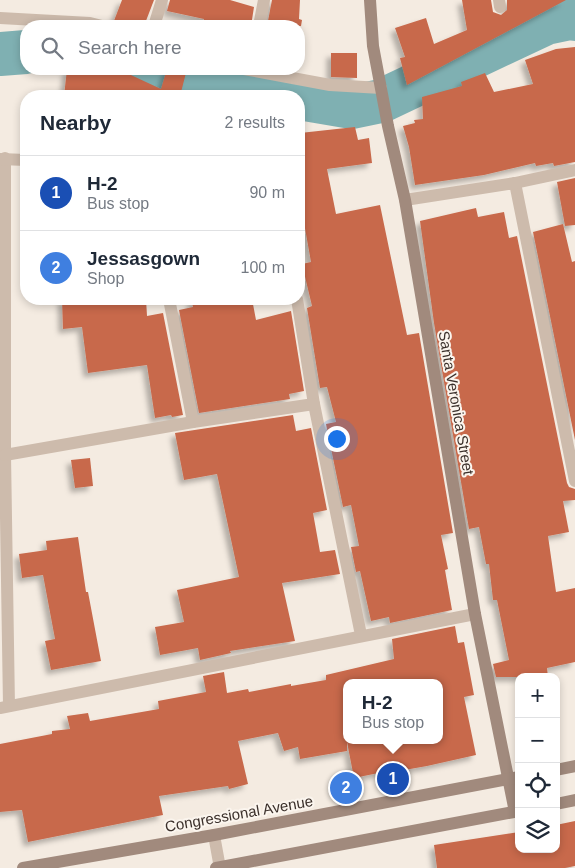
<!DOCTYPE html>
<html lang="en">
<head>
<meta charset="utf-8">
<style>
  :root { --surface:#fff; --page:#f6f6f7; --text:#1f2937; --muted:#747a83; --line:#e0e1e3; --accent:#1f5a5e }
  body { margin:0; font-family:Arial,sans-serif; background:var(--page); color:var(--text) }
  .controls { position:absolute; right:15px; bottom:15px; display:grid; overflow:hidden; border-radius:10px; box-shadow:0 2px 8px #0003 }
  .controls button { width:45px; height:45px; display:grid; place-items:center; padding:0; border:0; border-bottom:1px solid var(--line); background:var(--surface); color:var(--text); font:25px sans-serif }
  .you { position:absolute; left:336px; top:438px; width:18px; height:18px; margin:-12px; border:4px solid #fff; border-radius:50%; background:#1a73e8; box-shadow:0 0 0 8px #1a73e833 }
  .badge { display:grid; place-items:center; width:32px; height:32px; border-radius:50%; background:var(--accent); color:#fff; font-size:16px; font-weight:700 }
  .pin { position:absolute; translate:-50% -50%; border:2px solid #fff; box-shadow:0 1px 5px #0006 }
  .popup { position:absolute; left:343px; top:679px; width:100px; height:65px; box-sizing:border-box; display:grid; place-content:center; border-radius:10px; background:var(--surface); filter:drop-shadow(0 1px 4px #0005); font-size:16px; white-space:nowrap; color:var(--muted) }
  .popup b { font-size:19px; color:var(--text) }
  .popup::after { content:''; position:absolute; left:50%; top:100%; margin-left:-10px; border:10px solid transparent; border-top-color:var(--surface) }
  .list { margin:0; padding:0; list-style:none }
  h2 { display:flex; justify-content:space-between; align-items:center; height:65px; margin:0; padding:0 20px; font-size:21px }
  h2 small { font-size:16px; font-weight:400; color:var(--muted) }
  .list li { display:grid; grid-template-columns:32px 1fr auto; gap:15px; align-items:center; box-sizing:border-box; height:75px; padding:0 20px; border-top:1px solid var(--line) }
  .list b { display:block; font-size:19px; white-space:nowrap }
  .list p { margin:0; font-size:16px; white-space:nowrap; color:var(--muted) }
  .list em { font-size:16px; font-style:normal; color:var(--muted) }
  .icon { flex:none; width:28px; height:28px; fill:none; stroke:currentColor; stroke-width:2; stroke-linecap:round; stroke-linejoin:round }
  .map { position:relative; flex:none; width:575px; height:868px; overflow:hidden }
  .search { position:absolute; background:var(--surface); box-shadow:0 2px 8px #0003; left:20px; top:20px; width:285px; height:55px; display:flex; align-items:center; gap:12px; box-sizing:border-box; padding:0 18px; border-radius:20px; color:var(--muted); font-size:19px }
  .panel { position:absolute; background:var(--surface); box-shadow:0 2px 8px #0003; left:20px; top:90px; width:285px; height:215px; border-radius:20px }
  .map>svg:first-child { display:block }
</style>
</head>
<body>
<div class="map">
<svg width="575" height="868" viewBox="0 0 575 868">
  <defs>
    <filter id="shadow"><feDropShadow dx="-4.5" dy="4.5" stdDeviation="2.5" flood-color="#0004"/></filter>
  </defs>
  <rect width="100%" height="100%" fill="#f4ebe1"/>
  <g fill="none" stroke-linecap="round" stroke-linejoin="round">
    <g stroke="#7fb0b2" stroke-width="44">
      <polyline points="0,54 26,52"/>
      <polyline points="148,69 199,82 287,96"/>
      <polyline points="299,98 352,107 381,101 546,23 570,18 575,19"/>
    </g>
  </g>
  <g fill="#c8694b" fill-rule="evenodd" filter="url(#shadow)">
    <polygon points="122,0 154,0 144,26 112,26"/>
    <polygon points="170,0 230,0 254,7 251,26 203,26 204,19 167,11"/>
    <polygon points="272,0 300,0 299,19 302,20 301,26 267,26"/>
    <polygon points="462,0 491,0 493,12 501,15 507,10 507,0 566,0 407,85 400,58 405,57 395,28 426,18 434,44 467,30"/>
    <polygon points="575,47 575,162 554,166 553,163 536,166 535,163 484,175 415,185 409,147 403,126 415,123 414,120 423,119 422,97 462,86 461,82 485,73 494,92 533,84 525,60 556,49"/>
    <polygon points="331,53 357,53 357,78 331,77"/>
    <polygon points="67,69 118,69 161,89 167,69 187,69 180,96 64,96"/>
    <polygon points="355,127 358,140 369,138 372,163 327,169 336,214 380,205 407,335 419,333 453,533 441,535 448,569 445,570 452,610 390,623 389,617 371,621 360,571 356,572 351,547 359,546 351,505 343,507 326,424 336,422 327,387 320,388 307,308 312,306 302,264 311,262 303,217 299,218 299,178 303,177 299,161 302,160 300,133"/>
    <polygon points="575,178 575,225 565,226 557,182"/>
    <polygon points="476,208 478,217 504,212 509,238 517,236 567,483 569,487 575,489 575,500 563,501 569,532 548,536 556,592 575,588 575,662 547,668 548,677 496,677 493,664 509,660 497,600 493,600 489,564 486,564 479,527 469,529 434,323 420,221"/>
    <polygon points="563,224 572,262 575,261 575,440 533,232"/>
    <polygon points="62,299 146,299 147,316 163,313 183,415 172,417 171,415 155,418 147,365 88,373 82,327 63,329"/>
    <polygon points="191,299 252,299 256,320 291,311 304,391 289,394 290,399 199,413 179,310 193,307"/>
    <polygon points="293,415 296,431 311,428 327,510 313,513 320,552 335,550 340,574 282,583 295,641 230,651 231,653 200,660 198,648 160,655 155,627 184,622 177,590 239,577 217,474 184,480 175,433"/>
    <polygon points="90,458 93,486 75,488 71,460"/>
    <polygon points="78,537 86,592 88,592 101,661 51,670 45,641 55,639 43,575 22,578 19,554 47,550 46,541"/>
    <path d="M455 626 458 643 464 642 474 695 464 697 476 755 427 766 393 772V770L354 778 347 742V751L300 759 298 747 284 751 278 733 238 741 248 784 229 789 228 786 159 796 163 815 28 842 22 810 0 812V744L52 734V731L70 729 67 716 88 713 90 721 159 709 158 701 206 692 203 676 224 672 227 693 248 689 249 692 291 684V686L326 680V675L394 659 392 639ZM347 683H439V740H347Z"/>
    <polygon points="575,821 575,866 565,868 437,868 434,845 519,832 519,849 556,849 556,825"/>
  </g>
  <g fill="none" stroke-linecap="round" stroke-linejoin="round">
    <g stroke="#cdbbac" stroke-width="12">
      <polyline points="499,0 500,7"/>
      <polyline points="0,18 90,23 102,26"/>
      <polyline points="154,26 162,0"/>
      <polyline points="259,26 264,0"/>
      <polyline points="244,69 330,85 381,88"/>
      <polyline points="5,158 5,455 9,706"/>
      <polyline points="0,159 26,160"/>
      <polyline points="515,183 575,481"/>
      <polyline points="405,200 515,183 575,170"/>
      <polyline points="297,299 314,404 361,635"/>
      <polyline points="170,304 193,422"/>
      <polyline points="5,455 193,422 314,404"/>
      <polyline points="0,708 475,614"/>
      <polyline points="214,835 220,868"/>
    </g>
    <g stroke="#a18a7d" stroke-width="12">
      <polyline points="370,0 373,46 388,126 405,200 475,614 515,812"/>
      <polyline points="556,770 575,766"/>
      <polyline points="556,804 575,800"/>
      <polyline points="23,868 214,835 519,777"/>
      <polyline points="216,868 519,811"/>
    </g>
  </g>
  <g text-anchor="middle" stroke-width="4" stroke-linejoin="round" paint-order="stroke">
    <g font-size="15" fill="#3b302b" stroke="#fbf5ee">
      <text transform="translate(456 403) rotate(80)" y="5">Santa Veronica Street</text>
      <text transform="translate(239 814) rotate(-10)" y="5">Congressional Avenue</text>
    </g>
  </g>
</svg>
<div class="controls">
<button>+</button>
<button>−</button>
<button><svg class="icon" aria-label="locate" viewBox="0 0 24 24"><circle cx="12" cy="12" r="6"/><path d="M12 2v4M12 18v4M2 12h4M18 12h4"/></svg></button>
<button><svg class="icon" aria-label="layers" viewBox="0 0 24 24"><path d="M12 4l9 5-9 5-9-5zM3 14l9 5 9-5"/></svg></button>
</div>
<div class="you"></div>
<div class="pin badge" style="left:393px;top:779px;background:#1a4fb4">1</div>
<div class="popup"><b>H-2</b>Bus stop</div>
<div class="pin badge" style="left:346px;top:788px;background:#3f7fe0">2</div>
<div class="search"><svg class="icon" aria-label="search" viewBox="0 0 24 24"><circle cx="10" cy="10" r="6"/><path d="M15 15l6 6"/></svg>Search here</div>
<section class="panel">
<h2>Nearby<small>2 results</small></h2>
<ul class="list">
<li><span class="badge" style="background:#1a4fb4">1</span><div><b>H-2</b><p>Bus stop</p></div><em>90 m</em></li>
<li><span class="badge" style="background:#3f7fe0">2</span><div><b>Jessasgown</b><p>Shop</p></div><em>100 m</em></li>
</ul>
</section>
</div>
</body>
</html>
